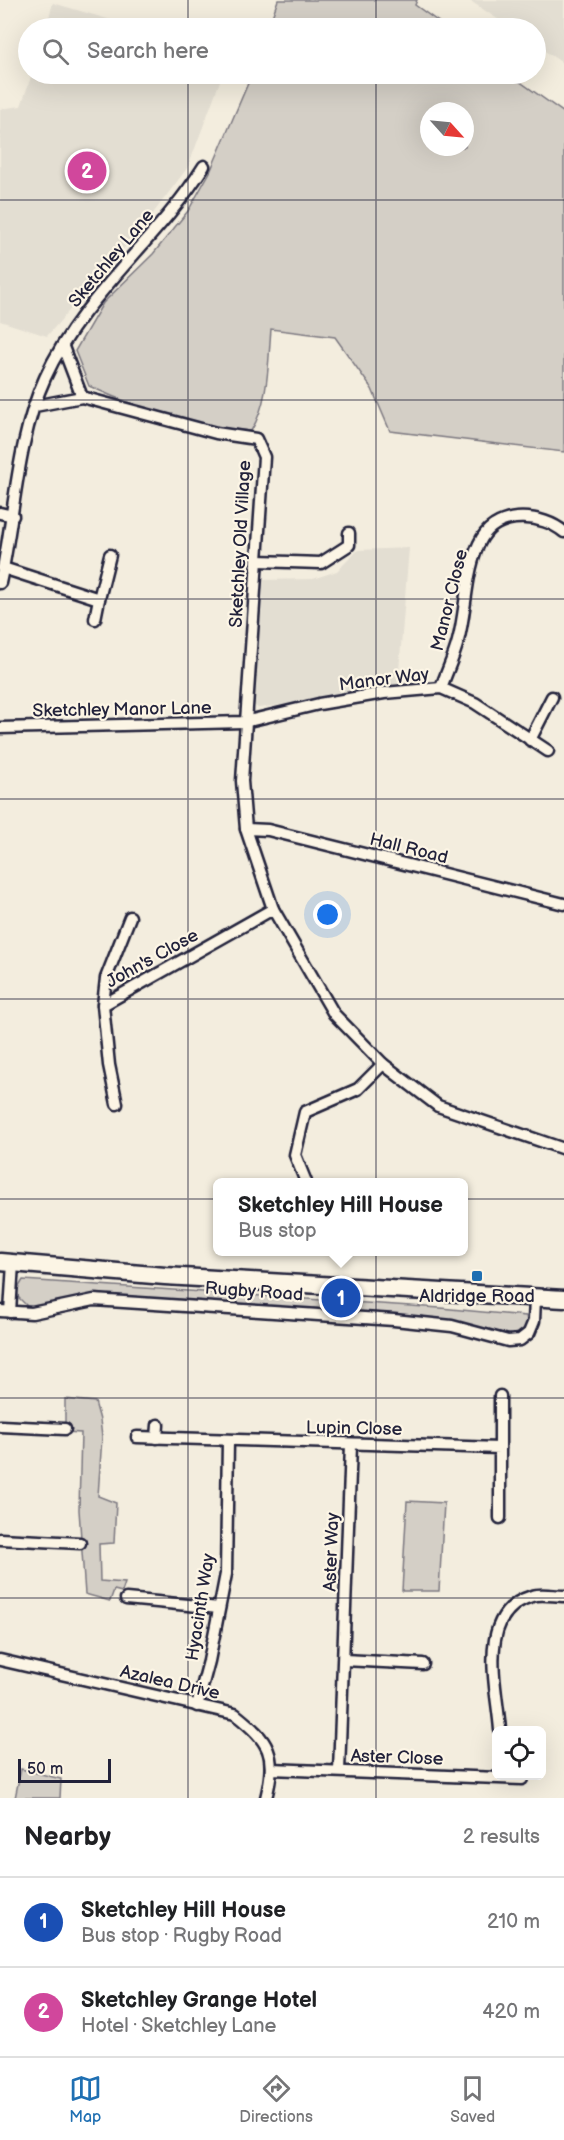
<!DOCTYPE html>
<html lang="en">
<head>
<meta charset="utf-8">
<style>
  :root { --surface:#fff; --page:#f2f2f2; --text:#202124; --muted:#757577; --line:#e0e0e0; --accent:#1f6fb2 }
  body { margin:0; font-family:"Balsamiq Sans",sans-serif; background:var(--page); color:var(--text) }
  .controls { position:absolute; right:18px; bottom:18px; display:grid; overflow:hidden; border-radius:9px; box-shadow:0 6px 24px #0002 }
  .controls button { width:54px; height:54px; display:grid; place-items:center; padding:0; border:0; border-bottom:2px solid var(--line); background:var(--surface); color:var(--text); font:30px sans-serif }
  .compass { position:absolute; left:420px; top:102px; width:54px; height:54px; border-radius:50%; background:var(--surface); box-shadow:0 6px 24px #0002; rotate:117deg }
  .scale { position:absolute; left:18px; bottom:15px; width:93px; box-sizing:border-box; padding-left:6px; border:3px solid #22223b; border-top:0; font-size:16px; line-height:21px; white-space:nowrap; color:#22223b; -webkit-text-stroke:4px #fcf5e5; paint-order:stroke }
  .you { position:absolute; left:328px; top:915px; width:21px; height:21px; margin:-15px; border:4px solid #fff; border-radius:50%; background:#1a73e8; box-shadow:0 0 0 9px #1a73e833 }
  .badge { display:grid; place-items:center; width:39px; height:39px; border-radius:50%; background:var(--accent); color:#fff; font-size:20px; font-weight:700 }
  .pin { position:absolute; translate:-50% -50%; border:3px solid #fff; box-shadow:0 2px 6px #0006 }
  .popup { position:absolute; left:213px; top:1178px; width:255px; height:78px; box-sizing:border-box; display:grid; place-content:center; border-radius:9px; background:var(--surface); filter:drop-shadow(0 2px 4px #0005); font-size:20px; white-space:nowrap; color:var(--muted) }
  .popup b { font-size:22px; color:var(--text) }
  .popup::after { content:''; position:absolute; left:50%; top:100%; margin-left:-12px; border:12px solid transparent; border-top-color:var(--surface) }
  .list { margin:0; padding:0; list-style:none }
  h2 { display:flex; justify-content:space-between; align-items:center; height:78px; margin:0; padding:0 24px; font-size:26px }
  h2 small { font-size:20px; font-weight:400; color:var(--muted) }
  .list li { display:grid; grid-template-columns:39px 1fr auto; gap:18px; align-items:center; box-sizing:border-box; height:90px; padding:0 24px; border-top:2px solid var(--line) }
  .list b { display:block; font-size:22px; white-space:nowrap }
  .list p { margin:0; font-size:20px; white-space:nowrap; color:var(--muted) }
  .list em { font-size:20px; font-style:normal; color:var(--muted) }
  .icon { flex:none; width:33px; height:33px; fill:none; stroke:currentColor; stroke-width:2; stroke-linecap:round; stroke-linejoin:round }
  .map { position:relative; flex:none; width:564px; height:1798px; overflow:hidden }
  .search { position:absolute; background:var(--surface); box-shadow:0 6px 24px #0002; left:18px; right:18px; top:18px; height:66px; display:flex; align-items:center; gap:15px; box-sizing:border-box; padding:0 21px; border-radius:33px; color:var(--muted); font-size:22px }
  .sheet { height:258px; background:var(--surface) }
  nav { display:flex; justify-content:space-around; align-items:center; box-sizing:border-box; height:84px; border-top:2px solid var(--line); background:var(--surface); font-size:16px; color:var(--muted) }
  nav a { display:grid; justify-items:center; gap:3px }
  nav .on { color:var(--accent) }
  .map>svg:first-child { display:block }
</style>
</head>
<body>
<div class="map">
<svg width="564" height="1798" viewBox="0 0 564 1798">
  <rect width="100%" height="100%" fill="#f3edde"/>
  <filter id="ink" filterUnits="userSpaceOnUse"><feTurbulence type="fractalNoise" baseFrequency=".0167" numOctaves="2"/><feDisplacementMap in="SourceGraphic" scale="12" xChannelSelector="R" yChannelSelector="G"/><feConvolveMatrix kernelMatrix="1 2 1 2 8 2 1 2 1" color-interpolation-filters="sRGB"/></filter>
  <g filter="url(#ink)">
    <g fill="#e3ded2">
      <polygon points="469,0 564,0 564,64 536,45 536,28 511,28"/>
      <polygon points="53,3 138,28 46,28"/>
      <polygon points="32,74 217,74 220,81 188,167 145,224 47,336 0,321 0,109 21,106"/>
      <polygon points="409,548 398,683 372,693 258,708 253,704 253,637 260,580 313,579 337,571 358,550"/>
    </g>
    <g fill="#d4cfc6" stroke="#7b7880" stroke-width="1.5" fill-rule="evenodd">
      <polygon points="278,0 417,0 415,5 447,28 268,28"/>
      <path d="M252 74H509L564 113V452L390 431 372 389 335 337 271 329C268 363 269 402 251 431 196 427 139 409 89 386L75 351 103 303 153 254 188 211 210 172ZM429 111H465V147H429Z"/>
      <path d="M23 1280 440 1308 526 1316C529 1327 524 1332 516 1338L93 1298 29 1308 18 1297 17 1290Z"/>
      <polygon points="65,1399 95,1402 100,1420 102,1437 98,1496 116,1503 114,1543 99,1544 100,1581 125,1583 122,1592 114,1590 110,1601 85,1594 79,1510 81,1433 65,1432"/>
      <polygon points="407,1501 444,1503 439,1591 402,1591"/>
      <polygon points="21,1769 61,1779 60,1798 15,1798"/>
    </g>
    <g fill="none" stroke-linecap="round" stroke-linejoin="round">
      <defs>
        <g id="minor">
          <polyline points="63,347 82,397 216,433 256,439 264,457 242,781 246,829 273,909 334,1014 383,1064 438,1106 564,1149"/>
          <polyline points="35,406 82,397"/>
          <polyline points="0,513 13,516"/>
          <polyline points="258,561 321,563 349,545 349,533"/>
          <polyline points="3,568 99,599 110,555"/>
          <path d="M0 583C15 516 16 441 45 378 82 296 157 241 204 166"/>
          <polyline points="95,619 99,599"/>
          <path d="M441 688C446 673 454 657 458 641 467 608 465 567 482 538 499 510 543 514 564 532"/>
          <polyline points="0,728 244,722 319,704 384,693 441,688 475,703 548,751"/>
          <polyline points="530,740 552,697"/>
          <polyline points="246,829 268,830 564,904"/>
          <polyline points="103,1005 106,978 130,917"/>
          <polyline points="117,1104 109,1065 103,1005 273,909"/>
          <polyline points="306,1182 295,1155 305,1112 358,1089 383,1064"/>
          <polyline points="0,1311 32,1313 94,1300 394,1320 452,1326 508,1341 520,1340 529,1333 534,1321 535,1298"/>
          <polyline points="10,1312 13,1263"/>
          <polyline points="0,1426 65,1429"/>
          <polyline points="137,1437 500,1448 500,1518"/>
          <polyline points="157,1438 158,1425"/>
          <polyline points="500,1448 500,1396"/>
          <polyline points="0,1539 80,1543"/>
          <polyline points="126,1599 219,1608"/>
          <path d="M0 1660 235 1714C270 1742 277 1754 266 1798"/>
          <polyline points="344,1660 423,1664"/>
          <polyline points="197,1706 209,1661 226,1574 228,1441"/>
          <path d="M500 1730C497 1687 475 1613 532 1596 541 1593 554 1596 564 1596"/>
          <polyline points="271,1769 522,1779"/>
          <polyline points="339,1771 351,1445"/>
        </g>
        <polyline id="secondary" points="0,1262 165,1276 564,1299"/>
      </defs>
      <use href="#minor" stroke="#22223b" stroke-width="15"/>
      <use href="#secondary" stroke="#22223b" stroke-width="21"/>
      <use href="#minor" stroke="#fcf5e5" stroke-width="10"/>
      <use href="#secondary" stroke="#fcf5e5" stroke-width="16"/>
    </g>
  </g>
  <path fill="none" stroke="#22223b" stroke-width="1.5" stroke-opacity="0.55" d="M188 0V28M376 0V28M188 74V1798M376 74V1798M0 200H564M0 400H564M0 599H564M0 799H564M0 999H564M0 1199H564M0 1398H564M0 1598H564"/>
  <rect fill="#1f6fb2" stroke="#fcf5e5" stroke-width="2" x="471" y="1270" width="12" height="12" rx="3"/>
  <g text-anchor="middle" stroke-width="4.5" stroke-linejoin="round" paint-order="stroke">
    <g font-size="18" fill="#22223b" stroke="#fcf5e5">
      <text transform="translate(111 258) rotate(-50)" y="6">Sketchley Lane</text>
      <text transform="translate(240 544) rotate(-87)" y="6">Sketchley Old Village</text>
      <text transform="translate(449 600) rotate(-76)" y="6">Manor Close</text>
      <text transform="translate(384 679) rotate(-7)" y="6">Manor Way</text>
      <text transform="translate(122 709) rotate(-1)" y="6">Sketchley Manor Lane</text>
      <text transform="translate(409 848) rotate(14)" y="6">Hall Road</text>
      <text transform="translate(152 958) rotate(-29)" y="6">John's Close</text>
      <text transform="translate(254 1291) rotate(4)" y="6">Rugby Road</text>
      <text transform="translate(354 1428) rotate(1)" y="6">Lupin Close</text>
      <text transform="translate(331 1552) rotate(-88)" y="6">Aster Way</text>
      <text transform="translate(200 1607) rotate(-81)" y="6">Hyacinth Way</text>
      <text transform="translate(170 1682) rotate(13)" y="6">Azalea Drive</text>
      <text transform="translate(397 1757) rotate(2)" y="6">Aster Close</text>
    </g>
    <g font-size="18" fill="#22223b" stroke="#fcf5e5">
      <text x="477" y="1302">Aldridge Road</text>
    </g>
  </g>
</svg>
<div class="controls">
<button><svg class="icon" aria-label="locate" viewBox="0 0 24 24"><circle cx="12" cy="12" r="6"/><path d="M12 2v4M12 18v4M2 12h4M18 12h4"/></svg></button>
</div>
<svg class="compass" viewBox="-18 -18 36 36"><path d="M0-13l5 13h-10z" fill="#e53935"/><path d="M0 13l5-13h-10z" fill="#757577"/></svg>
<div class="scale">50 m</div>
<div class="you"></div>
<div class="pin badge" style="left:341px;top:1298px;background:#1a4fb4">1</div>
<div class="popup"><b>Sketchley Hill House</b>Bus stop</div>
<div class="pin badge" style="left:87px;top:171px;background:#d1479c">2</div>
<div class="search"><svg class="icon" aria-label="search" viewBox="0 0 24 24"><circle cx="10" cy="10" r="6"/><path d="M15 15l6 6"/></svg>Search here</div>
</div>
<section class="sheet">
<h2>Nearby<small>2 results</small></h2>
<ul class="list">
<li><span class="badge" style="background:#1a4fb4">1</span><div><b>Sketchley Hill House</b><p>Bus stop · Rugby Road</p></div><em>210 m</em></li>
<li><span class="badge" style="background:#d1479c">2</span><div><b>Sketchley Grange Hotel</b><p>Hotel · Sketchley Lane</p></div><em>420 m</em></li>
</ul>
</section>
<nav>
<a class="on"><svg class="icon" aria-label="map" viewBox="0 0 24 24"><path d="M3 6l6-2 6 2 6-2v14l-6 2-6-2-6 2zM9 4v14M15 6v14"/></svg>Map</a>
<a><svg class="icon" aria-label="directions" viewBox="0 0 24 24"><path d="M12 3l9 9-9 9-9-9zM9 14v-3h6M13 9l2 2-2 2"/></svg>Directions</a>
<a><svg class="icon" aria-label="saved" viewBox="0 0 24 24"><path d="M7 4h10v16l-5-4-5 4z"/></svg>Saved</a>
</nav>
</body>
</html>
